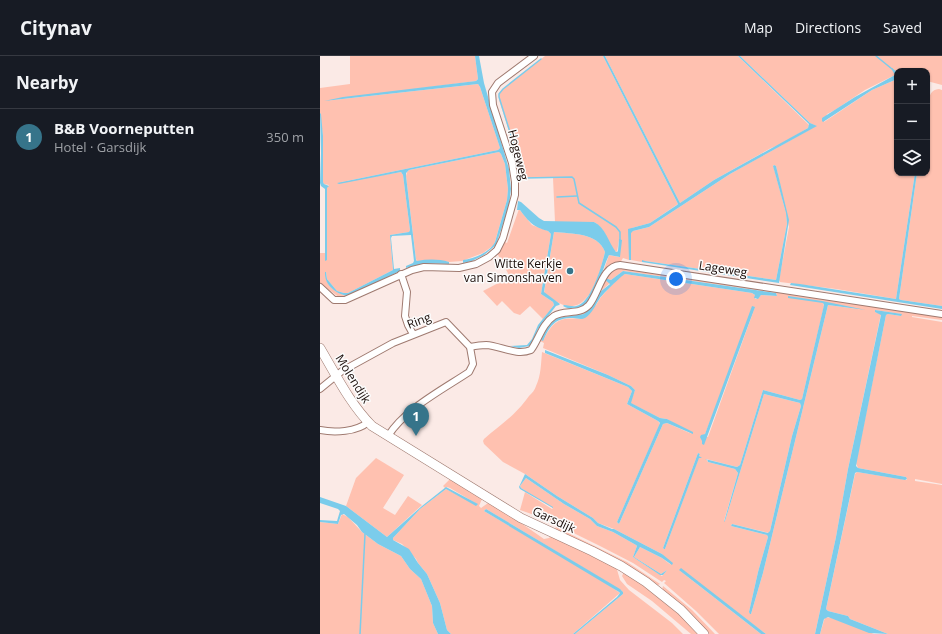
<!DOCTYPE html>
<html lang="en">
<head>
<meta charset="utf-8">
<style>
  :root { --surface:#171b24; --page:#20242c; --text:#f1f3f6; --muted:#9ea1a6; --line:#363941; --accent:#36748a }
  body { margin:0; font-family:"Open Sans",sans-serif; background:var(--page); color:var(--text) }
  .controls { position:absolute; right:12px; top:12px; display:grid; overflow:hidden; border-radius:8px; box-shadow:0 1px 3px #0004 }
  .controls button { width:36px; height:36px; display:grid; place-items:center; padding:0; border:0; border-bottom:1px solid var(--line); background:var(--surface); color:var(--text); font:20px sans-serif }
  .you { position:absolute; left:356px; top:223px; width:14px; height:14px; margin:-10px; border:3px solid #fff; border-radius:50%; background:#1a73e8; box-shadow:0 0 0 6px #1a73e833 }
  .badge { display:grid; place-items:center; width:26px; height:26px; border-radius:50%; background:var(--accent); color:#fff; font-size:13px; font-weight:700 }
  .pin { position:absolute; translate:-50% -33px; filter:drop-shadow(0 1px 2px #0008) }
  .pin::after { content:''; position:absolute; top:21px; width:14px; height:12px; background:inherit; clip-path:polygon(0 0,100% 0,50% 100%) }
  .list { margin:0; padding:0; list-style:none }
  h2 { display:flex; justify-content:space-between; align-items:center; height:52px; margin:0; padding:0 16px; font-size:17px }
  h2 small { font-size:13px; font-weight:400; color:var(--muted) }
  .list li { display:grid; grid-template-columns:26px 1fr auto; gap:12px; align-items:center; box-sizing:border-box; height:56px; padding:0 16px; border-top:1px solid var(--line) }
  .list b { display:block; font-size:15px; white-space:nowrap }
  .list p { margin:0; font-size:13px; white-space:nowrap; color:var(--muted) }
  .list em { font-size:13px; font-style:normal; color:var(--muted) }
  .icon { flex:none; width:22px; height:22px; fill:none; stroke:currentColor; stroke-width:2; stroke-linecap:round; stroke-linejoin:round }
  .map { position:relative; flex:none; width:622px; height:578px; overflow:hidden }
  header { display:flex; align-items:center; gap:24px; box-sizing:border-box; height:56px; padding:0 20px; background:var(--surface); border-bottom:1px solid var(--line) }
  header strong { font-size:19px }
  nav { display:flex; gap:22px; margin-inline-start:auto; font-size:14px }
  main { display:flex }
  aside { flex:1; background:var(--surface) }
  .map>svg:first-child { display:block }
</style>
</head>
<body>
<header>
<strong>Citynav</strong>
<nav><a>Map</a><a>Directions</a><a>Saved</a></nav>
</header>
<main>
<aside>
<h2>Nearby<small></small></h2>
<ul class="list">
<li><span class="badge">1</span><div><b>B&amp;B Voorneputten</b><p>Hotel · Garsdijk</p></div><em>350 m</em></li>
</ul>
</aside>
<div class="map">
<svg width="622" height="578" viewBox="0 0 622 578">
  <rect width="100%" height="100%" fill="#fbeae6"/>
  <g fill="#ffc1b0" fill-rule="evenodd">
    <path d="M30 0H155L158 23 156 25 4 45 158 28 160 31 180 92 178 94 17 127 81 116 83 119 90 174 89 176 70 179 73 214 28 237H24L17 235 7 223 6 216 5 219C7 231 17 238 28 240L29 242H20L0 227V197H5V204L7 132 9 129 4 128 3 126V80L0 57V32L30 28Z"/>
    <path d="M225 0H283L358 148 330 167 312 172 309 188V204L303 202 300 207 282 219 289 199 299 201V184L297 196C288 191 287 173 274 166H235L233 122H205L204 121 179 44V38L183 33Z"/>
    <polygon points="285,0 418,0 489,69 488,72 459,89 451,92 394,124 360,147"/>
    <polygon points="420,0 622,0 622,29 607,25 607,15 577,16 576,14 574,15 575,19 545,34 515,54 507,58 504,66 552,34 577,23 577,117 595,117 576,243 516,233 460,226 459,224 469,171 456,110 453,109 466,157 467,168 456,224 325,205 322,206 311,204 311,176 313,175 329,171 410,118 496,70 490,67"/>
    <path d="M619 33 622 34V250L581 244 579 243 597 117H607L608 46C610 38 611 34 619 33Z"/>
    <polygon points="179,96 181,98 185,108 188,133 187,144 174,189 163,197 142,205 129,206 124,205 97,205 96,203 86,120 87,116 89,114"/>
    <polygon points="199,153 212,169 228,175 231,178 221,238 233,246 234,249 223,263 210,250 200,259 194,257 182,245 177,250 163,235 190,221 177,197 183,185 187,187"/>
    <path d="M234 176C251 178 278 176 285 196 280 216 269 263 239 247 234 245 229 240 224 237Z"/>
    <path d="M296 211 622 260V264L592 260V261L622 266V428L595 423V425L622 429V578H568L530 563 528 560 508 555 506 553 535 418 537 416 587 424 586 421 538 412 536 407 566 259 568 258 581 260V258L555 254V256L561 258 528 413 516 481 495 578H446L359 514 441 578H399L376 555 344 527 346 525 344 524 342 526 313 507 280 490 223 462 200 454 205 436 232 453 233 452 201 432 200 430 206 422 244 448 270 463 277 470 293 476 316 489 317 490 313 501 342 520 347 514 341 518 314 501 320 491 342 502 351 509 342 498 294 473 278 467 273 462 237 440 205 418 183 406 164 388 163 385 164 383C181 368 195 360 209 340 212 337 215 334 216 330 221 320 221 307 222 296L308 331 312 335 307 348 338 365 340 368 297 466 299 468 343 368 347 367 372 378 347 363 340 362 310 347 315 334 311 330 288 319 223 292 224 287 218 284C232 262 232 261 258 257L284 223 290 227 280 236 271 250 264 258C260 260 256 259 251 260 231 261 230 268 223 285 233 265 239 261 261 263L276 249 281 241 300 220 305 218 432 237 435 239V243H437L441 239 457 240 456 237 303 215 291 224 285 222ZM503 247 545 254 508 249 443 517 431 558 429 556 438 516 448 481 447 479 411 470 412 468 449 477 450 475 472 380 481 350 480 347 444 338 405 465H404L418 417 415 413 388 406 386 403 417 411 420 409 443 334 480 344 482 343 504 250ZM435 251 388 381 382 380 385 378ZM378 397 380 398 379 400 381 402 379 401 345 493H344L343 492Z"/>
    <polygon points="56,402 84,419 63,452 75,459 88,440 102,449 67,481 26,450 36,422"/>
    <polygon points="130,423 162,443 159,450 161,452 168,447 188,458 224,483 229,482 231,480 296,510 300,524 309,534 352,567 363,578 255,578 303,538 302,535 166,453 164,455 278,522 300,537 253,578 131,578 127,574 120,547 107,518 98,507 96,503 82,488 73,484 73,482 100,453 126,433 157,449 157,448 130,432 127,431 125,432 123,430"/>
    <polygon points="22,458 28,461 42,476 58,488 81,500 90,513 101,523 112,550 113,567 118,578 0,578 0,466 18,468"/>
    <polygon points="236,471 307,506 340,528 336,530 235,473"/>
    <polygon points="304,516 346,546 381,578 371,578 332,545 307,528 302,520"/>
    <polygon points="343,530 372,554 395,578 389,578 364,553 342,534"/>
    <polygon points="505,561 512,562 554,578 500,578"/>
  </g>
  <g fill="#7bcceb">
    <path d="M155 0H159L164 27 189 113 191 133 189 150 176 189 164 199 152 205 143 207V204C154 203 170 196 175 186L187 144 188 133 185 108 181 98 179 96 89 114 86 117V120L96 204 97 205C108 203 119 203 129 206V208C114 207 101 207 86 212V210L93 207 94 205 91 179 72 180 71 182 74 213 80 212V215L28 240C16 238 4 229 5 216H6L7 223 17 235 24 237H28L73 214 70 179 89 176 90 174 83 119 81 116 19 128 17 127 178 94 180 92 160 31 158 28 4 45 23 41 156 25 158 23Z"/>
    <polygon points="283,0 285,0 360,147 394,124 488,72 489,68 418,0 420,0 490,67 497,70 410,118 329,171 313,175 311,177 311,204 309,204 308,173 330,167 357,149 358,148"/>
    <polygon points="572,12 577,16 577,23 552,34 503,66 502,65 502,62 535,41 575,19 572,14"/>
    <polygon points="0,57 1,58 3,80 3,126 4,128 9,130 7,132 7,204 5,205 5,133 1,130 0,127 1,97"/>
    <polygon points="454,109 456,110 469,164 459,227 322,206 322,204 325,205 456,224 467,168 466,157 453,110"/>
    <polygon points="595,117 597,117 579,243 581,244 622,250 622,253 470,229 471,227 480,228 576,243"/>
    <path d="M198 145 201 146 219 162 224 165 274 166C286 172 288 186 296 196H297L298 195 299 183 302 184 300 201 289 199C280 217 272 266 243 250L244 249C248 249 253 251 256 250 271 248 282 209 285 196 278 176 251 178 234 176L224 236 240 248 239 249 236 250 218 273 211 288 209 290 199 292 190 290 207 289 212 283 218 269 234 249 233 246 221 238 231 178 228 175C213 171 209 166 200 154H197Z"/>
    <path d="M303 215 456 237 457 240 441 239 438 243 434 242 435 239 432 237 305 218C301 220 283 238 280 242 276 248 272 258 265 262 261 264 257 262 253 262 234 262 230 270 223 285L221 284 229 268 237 262 264 258 271 250 280 236 290 228 284 223 285 222 291 224Z"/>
    <polygon points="468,240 502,245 546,254 508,249 443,517 431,558 430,558 429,556 438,516 448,481 447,479 411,470 412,468 448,477 450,475 472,380 481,350 480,347 444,338 405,465 404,466 418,417 415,413 388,406 387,403 385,403 417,411 420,409 443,334 480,344 482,343 504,249 503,247 468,242"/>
    <polygon points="432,250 435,251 384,389 382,388 382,385 380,381 381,379 385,378"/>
    <polygon points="555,254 582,258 581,260 568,258 566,259 536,410 538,412 586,421 587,423 585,424 537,416 535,417 506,553 508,555 528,560 530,563 568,578 549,577 508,561 504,563 500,578 495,578 516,481 528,413 561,259 555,256"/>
    <polygon points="225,294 288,319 311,330 315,334 311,347 340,362 347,363 373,376 373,378 347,367 343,368 299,468 297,466 340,367 338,365 307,348 312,335 308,331 225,297"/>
    <polygon points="378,397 380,398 379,400 382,402 379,402 345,493 344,493 343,492"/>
    <polygon points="205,418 237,440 273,462 278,467 292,473 294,473 342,498 353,507 352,509 342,502 320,491 314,501 341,518 347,514 343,519 340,519 313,501 317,490 316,489 293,476 277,470 270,463 244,448 206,422 200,430 201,432 233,451 233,452 200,433 199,431"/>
    <polygon points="126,431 158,448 156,450 126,433 100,453 73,482 73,484 89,493 98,507 107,518 120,547 127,574 131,578 118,578 113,567 112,550 101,523 90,513 81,500 58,488 42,476 37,469 24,458 21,459 18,468 0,466 0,464 17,465 20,455 18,453 0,447 0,441 26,450 67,481 102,450"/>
    <polygon points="166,453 300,533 303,536 303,538 255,578 253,578 297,541 300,537 299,536 164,455"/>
    <polygon points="361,512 446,578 441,578 359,514"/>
  </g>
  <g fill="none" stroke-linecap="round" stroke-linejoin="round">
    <g stroke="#7bcceb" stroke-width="1.5">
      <polyline points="556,0 572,13"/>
      <polyline points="221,3 183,33 179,38 179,41 204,121 205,122 252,121 254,123 259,147 296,171 300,176 300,184"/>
      <polyline points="237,141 257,140"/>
      <polyline points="40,578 45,478"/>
    </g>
    <defs>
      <g id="minor">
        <polyline points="81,218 87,236 85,260 88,269 93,278"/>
        <polyline points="0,231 14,244 25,244 92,214 104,211 139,212 156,208 169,201 177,194 183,182 195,139 195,126 192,107 173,49 172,36 178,27 214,0"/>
        <path d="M150 291C155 290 161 289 166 289 181 290 196 300 211 294 219 283 222 268 234 260 245 253 259 260 269 249 279 237 282 210 300 209L622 258"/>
        <path d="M0 333 22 315 73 287 126 266 150 291 153 308 149 316C122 334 85 353 68 380"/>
        <path d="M0 374C14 377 37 376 48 366"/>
      </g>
      <path id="secondary" d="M0 292C16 319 30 348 52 370L201 462 272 495 301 510 326 526 361 554 384 578"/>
    </defs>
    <use href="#minor" stroke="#9f7a70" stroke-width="8"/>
    <use href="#secondary" stroke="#9f7a70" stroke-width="10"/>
    <use href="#minor" stroke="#fff" stroke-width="6"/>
    <use href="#secondary" stroke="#fff" stroke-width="9"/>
  </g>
  <circle fill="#36748a" stroke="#fcfcfc" stroke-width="1.5" cx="250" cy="215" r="4"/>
  <g text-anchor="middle" stroke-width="3" stroke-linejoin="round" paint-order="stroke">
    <g font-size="12" fill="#1b0e0a" stroke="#fcfcfc">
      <text transform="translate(198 99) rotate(76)" y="4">Hogeweg</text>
      <text transform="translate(403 213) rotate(9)" y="4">Lageweg</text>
      <text transform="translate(99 265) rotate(-21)" y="4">Ring</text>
      <text transform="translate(33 323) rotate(58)" y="4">Molendijk</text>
      <text transform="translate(234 464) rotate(25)" y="4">Garsdijk</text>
    </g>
    <g font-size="12" fill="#1b0e0a" stroke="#fcfcfc" text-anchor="end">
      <text x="242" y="212">Witte Kerkje<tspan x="242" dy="14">van Simonshaven</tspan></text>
    </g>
  </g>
</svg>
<div class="controls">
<button>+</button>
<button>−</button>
<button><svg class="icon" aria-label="layers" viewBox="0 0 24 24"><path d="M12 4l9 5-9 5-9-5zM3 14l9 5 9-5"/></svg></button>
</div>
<div class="you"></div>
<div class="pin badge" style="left:96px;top:380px">1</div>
</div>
</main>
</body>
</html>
